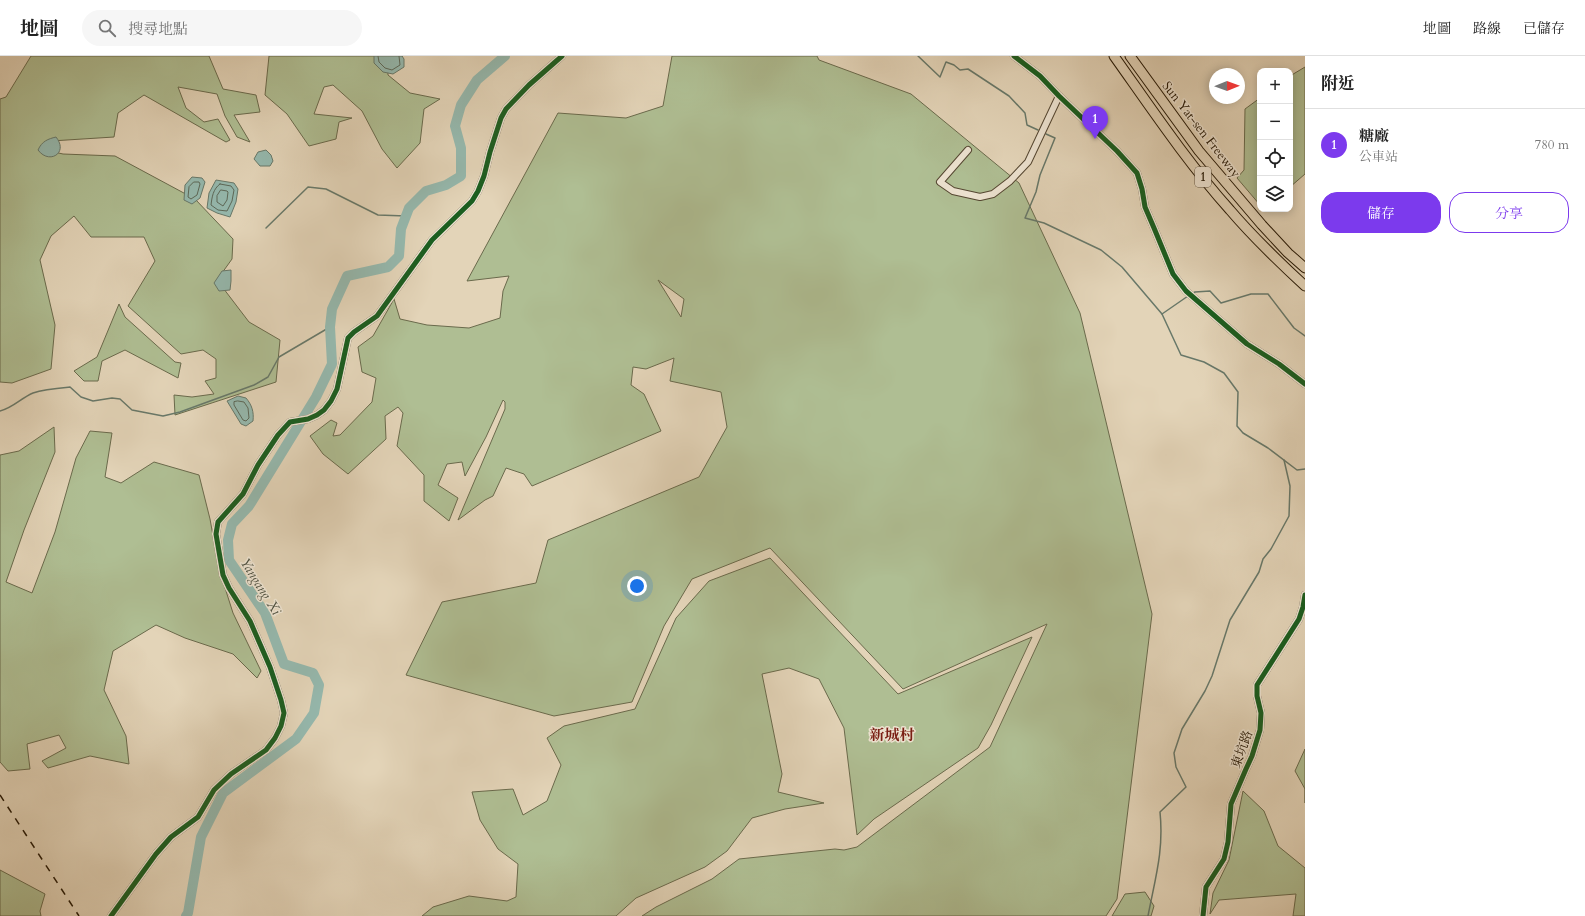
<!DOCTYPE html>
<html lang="zh-TW">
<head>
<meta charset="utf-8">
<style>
  :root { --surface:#fff; --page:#f6f6f6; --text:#222; --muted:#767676; --line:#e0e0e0; --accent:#7c3aed }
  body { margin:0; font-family:Cardo,"Noto Serif TC",serif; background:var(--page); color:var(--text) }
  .controls { position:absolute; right:12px; top:12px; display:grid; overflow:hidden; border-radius:8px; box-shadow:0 2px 10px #0003 }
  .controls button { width:36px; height:36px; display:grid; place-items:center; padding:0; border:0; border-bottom:1px solid var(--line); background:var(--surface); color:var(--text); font:20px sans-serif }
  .compass { position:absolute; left:1209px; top:12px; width:36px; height:36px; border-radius:50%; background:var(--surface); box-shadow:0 2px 10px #0003; rotate:89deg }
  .you { position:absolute; left:637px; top:530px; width:14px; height:14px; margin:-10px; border:3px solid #fff; border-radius:50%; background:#1a73e8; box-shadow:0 0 0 6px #1a73e833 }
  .badge { display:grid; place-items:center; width:26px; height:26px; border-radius:50%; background:var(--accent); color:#fff; font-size:13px; font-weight:700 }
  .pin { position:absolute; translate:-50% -33px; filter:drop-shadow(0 1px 2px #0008) }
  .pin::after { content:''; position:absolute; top:21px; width:14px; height:12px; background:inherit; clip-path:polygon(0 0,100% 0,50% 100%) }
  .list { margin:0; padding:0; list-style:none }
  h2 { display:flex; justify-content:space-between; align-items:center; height:52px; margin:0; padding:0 16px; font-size:17px }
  h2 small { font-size:13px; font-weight:400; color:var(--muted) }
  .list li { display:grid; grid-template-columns:26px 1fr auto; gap:12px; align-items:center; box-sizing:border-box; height:72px; padding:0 16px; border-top:1px solid var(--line) }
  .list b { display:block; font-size:15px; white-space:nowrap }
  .list p { margin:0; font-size:13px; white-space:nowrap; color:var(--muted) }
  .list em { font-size:13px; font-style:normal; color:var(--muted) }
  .actions { display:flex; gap:8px; padding:12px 16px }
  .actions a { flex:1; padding:9px 0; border:1px solid var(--accent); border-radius:16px; text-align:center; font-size:14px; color:var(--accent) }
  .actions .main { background:var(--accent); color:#fff }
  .icon { flex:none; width:22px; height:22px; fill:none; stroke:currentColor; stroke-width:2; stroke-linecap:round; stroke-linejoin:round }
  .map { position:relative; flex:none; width:1305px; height:860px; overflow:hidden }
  header { display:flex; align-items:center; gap:24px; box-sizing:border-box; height:56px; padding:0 20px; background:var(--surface); border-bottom:1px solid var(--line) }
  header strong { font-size:19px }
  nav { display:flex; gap:22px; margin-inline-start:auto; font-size:14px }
  .search { width:280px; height:36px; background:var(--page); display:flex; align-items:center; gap:10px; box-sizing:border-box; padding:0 14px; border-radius:22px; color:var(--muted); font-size:15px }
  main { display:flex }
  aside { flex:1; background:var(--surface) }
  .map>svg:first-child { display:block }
</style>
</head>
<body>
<header>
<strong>地圖</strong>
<div class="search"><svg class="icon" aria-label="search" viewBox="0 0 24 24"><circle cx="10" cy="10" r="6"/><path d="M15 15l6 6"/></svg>搜尋地點</div>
<nav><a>地圖</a><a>路線</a><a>已儲存</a></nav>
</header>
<main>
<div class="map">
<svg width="1305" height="860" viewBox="0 0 1305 860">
  <rect width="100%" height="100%" fill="#e3d4b8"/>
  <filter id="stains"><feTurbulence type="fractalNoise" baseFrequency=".005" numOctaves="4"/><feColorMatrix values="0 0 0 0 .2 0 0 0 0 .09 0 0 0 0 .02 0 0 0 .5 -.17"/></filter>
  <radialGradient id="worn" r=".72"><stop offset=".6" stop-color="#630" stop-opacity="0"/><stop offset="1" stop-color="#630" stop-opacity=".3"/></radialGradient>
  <g fill="#afbe93" stroke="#6a6a4c" fill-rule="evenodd">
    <polygon points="31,0 209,0 223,33 256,39 260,56 234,59 250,86 237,81 225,60 217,38 178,31 186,52 204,66 218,63 230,84 226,86 144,39 118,57 114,81 51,85 45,94 63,98 115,100 195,143 233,183 232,203 217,224 249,266 280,284 276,326 175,359 174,339 192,341 214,338 205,325 216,322 216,303 203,294 181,298 128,250 155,205 144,181 91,181 74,160 51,180 40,204 55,269 51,313 12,327 0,326 0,43 6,41"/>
    <polygon points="269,0 403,0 387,3 388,19 410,37 440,43 424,53 420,87 397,112 382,93 362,55 333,29 324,31 314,58 352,62 339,66 336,83 309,90 287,58 265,39"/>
    <path d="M672 0H817L819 4 911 38 1019 127 1080 257 1152 558 1117 843 1106 860H642L656 851 712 823 739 803 835 793 844 794 857 791 990 691 1047 568 903 633 770 492 692 523 664 570 632 646 554 660 406 619 442 546 536 527 548 484 699 421 727 371 721 336 670 325 674 302 646 313 633 311 631 329 644 338 661 375 532 430 524 418 506 412 493 440 485 444 458 464 505 353V346L503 344 486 381 465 420 462 406 447 408 438 429 458 442 449 465 424 445V419L397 390 403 357 398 351 385 360 386 383 348 418 323 398 310 380 331 364 337 367 333 380 340 379 372 346 376 322 362 316 358 291 373 280 394 243 400 263 427 269 469 272 500 262 503 235 509 220 467 225 558 57 626 62 663 50ZM658 224 684 243 681 261Z"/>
    <polygon points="1305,11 1305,118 1290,131 1290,20"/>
    <polygon points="1260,42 1260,149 1237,122 1244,114 1245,53"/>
    <polygon points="119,248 125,261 175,306 181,307 178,322 125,294 102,305 98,325 84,325 74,315 97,301"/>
    <polygon points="54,371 55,396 24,474 6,526 32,537 55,476 76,402 90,375 112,377 105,421 121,427 154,406 199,419 210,463 219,513 233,557 261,615 257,622 233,598 185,582 156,569 113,595 104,634 126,680 129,708 90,700 48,712 42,705 66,692 59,679 27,688 30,713 8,715 0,706 0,399 19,395"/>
    <polygon points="770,502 898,638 1032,581 991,669 978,692 874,763 857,779 844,672 819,623 789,612 762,618 782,718 778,736 824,747 785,753 752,762 727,795 705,811 636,842 616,860 422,860 433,851 469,840 507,845 516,841 518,808 498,793 480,764 472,736 513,733 523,759 547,745 561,709 547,682 564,670 635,653 676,562 709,525"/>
    <polygon points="1305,693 1305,747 1305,733 1295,715"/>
    <polygon points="1243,735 1264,755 1278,790 1305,812 1305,860 1293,860 1296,838 1219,844 1210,858 1213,837 1229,804"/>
    <polygon points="0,814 45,838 40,855 41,860 0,860"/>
    <polygon points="1145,836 1154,850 1151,860 1112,860 1125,838"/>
  </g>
  <g fill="#95b8ad" stroke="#687869">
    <polygon points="374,0 402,0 404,3 404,11 393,18 383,16 374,7"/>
    <path d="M56 81C69 97 49 109 38 94 42 85 48 83 56 81Z"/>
    <polygon points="266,94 271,99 273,105 270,110 260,110 254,103 258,96"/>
    <polygon points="192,121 202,122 205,126 200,142 192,148 184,144 185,129"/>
    <polygon points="216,124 234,127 238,133 236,146 230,161 217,157 207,152 209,137"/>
    <polygon points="231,214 231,225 230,234 219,235 214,227 222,215"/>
    <path d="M238 340 246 342C252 349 254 356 253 365L246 370 241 368 227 345Z"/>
  </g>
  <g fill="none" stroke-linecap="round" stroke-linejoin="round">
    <g stroke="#5d6858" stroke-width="1">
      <polyline points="378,0 379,6 385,12 392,14 400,9 399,0"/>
      <polygon points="194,126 199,126 200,128 197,139 191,143 188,141 189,131"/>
      <path d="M220 128 231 130 234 134 232 145 227 155 218 154 211 149C212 141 213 133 220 128Z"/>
      <polygon points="221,134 227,135 228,136 227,144 223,150 217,146 217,140"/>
      <polygon points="238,345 244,346 248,352 249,362 246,365 243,364 234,349 234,346"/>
    </g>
    <g stroke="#687869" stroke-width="1.5">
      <polyline points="918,0 940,21 946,6 954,9 960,14 968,13 1009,40 1025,57 1027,69 1038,74"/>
      <polyline points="1046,78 1055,82 1040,119 1036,136 1025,162 1044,167 1101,194 1122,211 1162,258 1181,299 1204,306 1224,317 1238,336 1237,370 1243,377 1268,392 1297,414 1305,413"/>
      <polyline points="266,172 308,131 326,133 378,159 406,160"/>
      <polyline points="1191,238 1195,236 1210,235 1221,247 1251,238 1268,238 1294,272 1305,280"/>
      <polyline points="1162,258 1188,240"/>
      <path d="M0 355C13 352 21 342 33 337 44 333 58 332 70 331L81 341 93 345 112 342 120 343 132 354 163 360 180 356 254 329 268 321 279 301 330 271"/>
      <path d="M1148 860C1155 823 1164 795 1160 756L1186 731 1176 711 1174 697 1182 673 1205 635 1212 620 1230 564 1259 516 1263 503 1271 493 1289 460 1290 430 1284 404"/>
    </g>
    <polyline stroke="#95b8ad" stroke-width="10" points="186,860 188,857 201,781 223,737 296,683 314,657 319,629 313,617 284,608 265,557 229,504 228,484 232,468 249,450 316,341 332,308 330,271 332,253 347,220 388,211 399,200 401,173 409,152 426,135 446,129 461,120 461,92 455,70 461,49 477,24 505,0"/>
    <defs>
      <g id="minor">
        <polyline points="1014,0 1040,20 1059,40 1117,95 1137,117 1142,133 1145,151 1154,172 1173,218 1186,235 1247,288 1279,308 1305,328"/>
        <polyline points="968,94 940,126 953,135 980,141 993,138 1010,125 1028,106 1059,40"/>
        <polyline points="111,860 156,798 171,781 198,761 214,734 231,718 266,694 275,682 281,670 284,657 281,644 270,611 250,565 229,532 223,519 216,478 218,466 243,438 258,409 278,379 290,366 308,363 317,359 324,354 331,345 337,333 348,282 354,276 377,260 432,184 472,145 478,135 484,120 490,96 501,62 506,53 529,29 562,0"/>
        <polyline points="1203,860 1206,831 1224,803 1228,786 1231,748 1246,713 1252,700 1260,674 1261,657 1257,640 1257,629 1299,563 1303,551 1305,539"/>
      </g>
      <g id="highway">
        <path d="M1114 0C1151 52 1187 106 1230 154 1253 181 1279 206 1305 230"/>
        <polyline points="1130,0 1199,95 1262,169 1288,197 1305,212"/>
      </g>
    </defs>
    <use href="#minor" stroke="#544631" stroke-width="8"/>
    <use href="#highway" stroke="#251704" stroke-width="11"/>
    <use href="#minor" stroke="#ede3d1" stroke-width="6"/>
    <use href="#highway" stroke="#e3d4b8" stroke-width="9"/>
    <polyline stroke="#251704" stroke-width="1.5" stroke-dasharray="7 7" stroke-linecap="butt" points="0,739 79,860"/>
    <defs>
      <g id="cycleway">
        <polyline points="1014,0 1040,20 1059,40 1117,95 1137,117 1142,133 1145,151 1154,172 1173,218 1186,235 1247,288 1279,308 1305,328"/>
        <polyline points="111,860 156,798 171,781 198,761 214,734 231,718 266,694 275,682 281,670 284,657 281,644 270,611 250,565 229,532 223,519 216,478 218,466 243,438 258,409 278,379 290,366 308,363 317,359 324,354 331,345 337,333 348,282 354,276 377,260 432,184 472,145 478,135 484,120 490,96 501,62 506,53 529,29 562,0"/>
        <polyline points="1203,860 1206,831 1224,803 1228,786 1231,748 1246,713 1252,700 1260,674 1261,657 1257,640 1257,629 1299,563 1303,551 1305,539"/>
      </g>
    </defs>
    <use href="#cycleway" stroke="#ede3d1" stroke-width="8"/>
    <use href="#cycleway" stroke="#1b5e20" stroke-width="5"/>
  </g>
  <g text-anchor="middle" stroke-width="3" stroke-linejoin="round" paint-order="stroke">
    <rect fill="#ede3d1" stroke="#615442" stroke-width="1" x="1195" y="111" width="16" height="20" rx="3"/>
    <g font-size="12" font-weight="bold" fill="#251704">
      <text x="1203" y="125">1</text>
    </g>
    <g font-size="13" fill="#251704" stroke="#ede3d1">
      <text transform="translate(1202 73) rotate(52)" y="5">Sun Yat-sen Freeway</text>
      <text transform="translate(1241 693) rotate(-70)" y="5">東坑路</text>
    </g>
    <g font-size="14" font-style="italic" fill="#4c4f3f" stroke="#ede3d1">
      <text transform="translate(261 530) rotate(58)" y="5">Yangang Xi</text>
    </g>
    <g font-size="15" font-weight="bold" fill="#7a1f14" stroke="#ede3d1">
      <text x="892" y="684">新城村</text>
    </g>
  </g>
  <rect width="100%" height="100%" filter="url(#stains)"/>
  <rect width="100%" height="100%" fill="url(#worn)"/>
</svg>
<div class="controls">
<button>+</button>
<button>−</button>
<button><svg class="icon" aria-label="locate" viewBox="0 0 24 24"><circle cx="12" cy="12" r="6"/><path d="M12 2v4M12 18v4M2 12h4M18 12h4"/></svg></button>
<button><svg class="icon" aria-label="layers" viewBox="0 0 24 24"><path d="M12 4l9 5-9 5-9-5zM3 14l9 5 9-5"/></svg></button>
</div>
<svg class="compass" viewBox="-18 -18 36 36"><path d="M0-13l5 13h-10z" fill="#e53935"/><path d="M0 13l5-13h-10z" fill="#767676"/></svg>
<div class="you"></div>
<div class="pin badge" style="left:1095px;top:83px">1</div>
</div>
<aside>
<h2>附近<small></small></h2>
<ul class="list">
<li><span class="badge">1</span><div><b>糖廠</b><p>公車站</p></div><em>780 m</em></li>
</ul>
<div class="actions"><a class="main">儲存</a><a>分享</a></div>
</aside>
</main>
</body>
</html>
